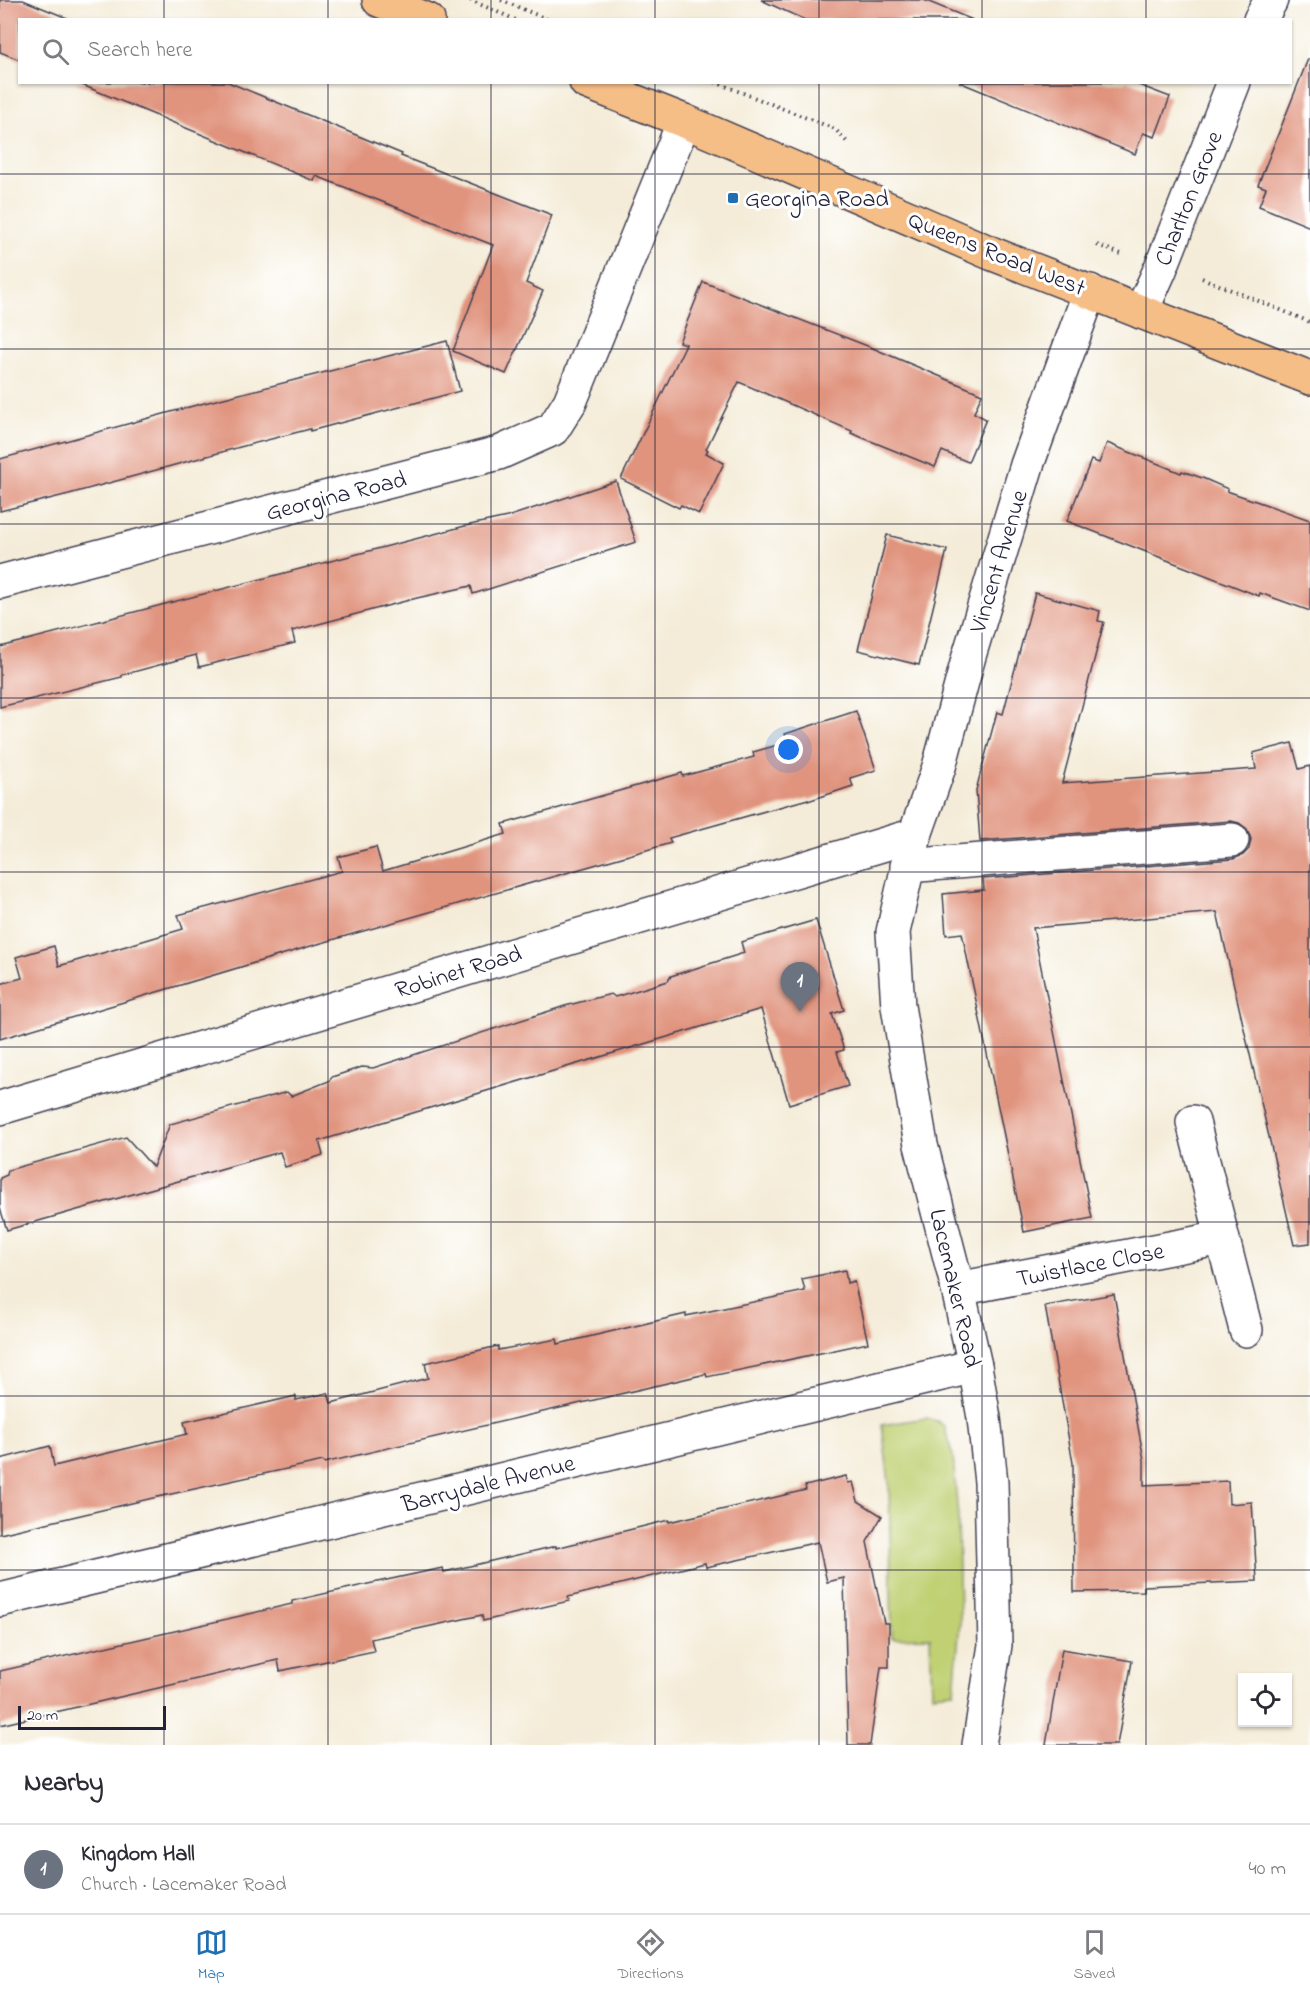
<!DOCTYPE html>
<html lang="en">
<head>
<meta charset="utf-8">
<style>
  :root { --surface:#fff; --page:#f7f7f7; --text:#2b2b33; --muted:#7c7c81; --line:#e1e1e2; --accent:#1f6fb2 }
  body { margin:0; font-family:"Indie Flower",sans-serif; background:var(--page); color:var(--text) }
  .controls { position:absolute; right:18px; bottom:18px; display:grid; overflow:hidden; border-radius:0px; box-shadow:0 2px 4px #0004 }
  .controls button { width:54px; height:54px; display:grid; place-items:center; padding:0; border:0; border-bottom:2px solid var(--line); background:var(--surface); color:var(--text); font:30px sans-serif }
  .scale { position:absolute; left:18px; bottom:15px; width:148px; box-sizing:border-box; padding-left:6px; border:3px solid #22223b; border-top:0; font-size:16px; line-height:21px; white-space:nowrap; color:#22223b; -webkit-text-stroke:4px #fff; paint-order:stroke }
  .you { position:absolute; left:789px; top:750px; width:21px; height:21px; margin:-15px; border:4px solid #fff; border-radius:50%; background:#1a73e8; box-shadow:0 0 0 9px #1a73e833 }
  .badge { display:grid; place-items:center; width:39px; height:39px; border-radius:50%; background:var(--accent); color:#fff; font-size:20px; font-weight:700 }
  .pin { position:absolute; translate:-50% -50px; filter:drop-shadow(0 2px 3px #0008) }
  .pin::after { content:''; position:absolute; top:32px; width:21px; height:18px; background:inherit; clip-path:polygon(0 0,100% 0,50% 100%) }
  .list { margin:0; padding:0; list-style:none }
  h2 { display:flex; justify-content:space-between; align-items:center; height:78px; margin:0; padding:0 24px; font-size:26px }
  h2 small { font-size:20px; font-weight:400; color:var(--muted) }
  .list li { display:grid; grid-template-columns:39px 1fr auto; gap:18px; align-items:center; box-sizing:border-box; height:90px; padding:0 24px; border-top:2px solid var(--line) }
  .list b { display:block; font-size:22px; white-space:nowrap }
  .list p { margin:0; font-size:20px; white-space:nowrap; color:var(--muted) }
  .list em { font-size:20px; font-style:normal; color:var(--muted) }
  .icon { flex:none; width:33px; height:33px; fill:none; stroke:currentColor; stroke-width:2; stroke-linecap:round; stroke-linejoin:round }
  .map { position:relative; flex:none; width:1310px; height:1745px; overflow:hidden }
  .search { position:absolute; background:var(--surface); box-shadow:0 2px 4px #0004; left:18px; right:18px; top:18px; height:66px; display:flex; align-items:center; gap:15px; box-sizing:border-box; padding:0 21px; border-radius:0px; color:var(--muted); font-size:22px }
  .sheet { height:168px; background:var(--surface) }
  nav { display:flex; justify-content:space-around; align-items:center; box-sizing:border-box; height:84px; border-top:2px solid var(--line); background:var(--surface); font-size:16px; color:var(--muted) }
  nav a { display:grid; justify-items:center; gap:3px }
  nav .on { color:var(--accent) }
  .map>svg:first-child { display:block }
</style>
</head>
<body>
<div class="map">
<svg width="1310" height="1745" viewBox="0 0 1310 1745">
  <rect width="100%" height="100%" fill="#fff"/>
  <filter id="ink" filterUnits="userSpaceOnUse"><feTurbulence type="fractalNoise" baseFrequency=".0167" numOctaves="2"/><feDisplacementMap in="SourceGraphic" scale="12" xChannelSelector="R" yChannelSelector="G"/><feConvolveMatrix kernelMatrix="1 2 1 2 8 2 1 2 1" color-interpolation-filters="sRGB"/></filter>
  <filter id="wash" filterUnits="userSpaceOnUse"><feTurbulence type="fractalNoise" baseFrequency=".008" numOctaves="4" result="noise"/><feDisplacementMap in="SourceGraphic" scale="24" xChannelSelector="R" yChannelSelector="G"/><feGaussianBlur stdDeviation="1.35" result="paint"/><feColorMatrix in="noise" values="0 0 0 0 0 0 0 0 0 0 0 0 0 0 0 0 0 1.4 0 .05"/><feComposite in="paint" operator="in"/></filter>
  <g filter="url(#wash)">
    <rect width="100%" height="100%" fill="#f4ecd8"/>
    <polygon fill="#c0d073" stroke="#717957" stroke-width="1.5" points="926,1418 937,1421 944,1426 953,1456 958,1517 960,1621 954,1692 932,1694 930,1637 892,1638 889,1482 882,1425"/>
    <g id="blocks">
      <g fill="#e0937d">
        <polygon points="0,0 23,0 72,20 20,20 20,60 0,52"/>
        <polygon points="761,0 924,0 973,20 805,20"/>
        <polygon points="1308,59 1310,59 1310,227 1259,206 1266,188 1258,185"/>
        <polygon points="75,82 228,82 402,154 401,156 552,215 526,283 543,291 506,374 453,351 493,245 316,176 314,181"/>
        <polygon points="959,82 1131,82 1170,97 1155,137 1143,133 1135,154"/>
        <polygon points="703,282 870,347 982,394 974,413 986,419 968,462 942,451 935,467 851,433 852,431 739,382 706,449 708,450 706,453 724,463 699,514 681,505 679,508 621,479 686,344 679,342"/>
        <polygon points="447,341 460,391 310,431 310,429 240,447 69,494 0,511 0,459 189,407"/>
        <polygon points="1107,443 1181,473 1182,471 1205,479 1228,489 1227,491 1310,520 1310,611 1260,593 1259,596 1067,521 1091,460 1099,463"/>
        <polygon points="616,481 636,542 473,594 471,586 417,598 292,631 295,643 199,667 196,655 122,675 122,677 0,707 0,647 465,526 507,517"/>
        <polygon points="887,535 947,550 919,665 858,650"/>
        <polygon points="1035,593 1100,611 1098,621 1104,622 1062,783 1256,769 1253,753 1292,743 1299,769 1310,766 1310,1243 1294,1245 1217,912 1033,928 1092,1218 1024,1232 962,933 946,935 943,894 984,890 983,879 1233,859 1243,855 1249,849 1251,839 1247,829 1239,823 1231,821 980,841 976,790 997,712 1003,714"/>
        <polygon points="856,711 876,770 850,778 853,786 808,801 808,799 669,838 671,843 311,946 0,1039 0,984 22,978 16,957 54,946 59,966 183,929 178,915 342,871 338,857 376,847 383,871 506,834 503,824 682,773 683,776 754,757 753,752 788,742 785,734"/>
        <polygon points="816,920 844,1010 832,1014 844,1050 837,1052 848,1086 789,1104 761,1009 319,1141 323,1155 285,1167 280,1152 7,1230 0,1208 0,1178 7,1175 8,1170 126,1137 153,1167 170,1124 287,1092 291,1096 329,1081 332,1077 362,1067 373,1068 565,1006 611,994 615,997 668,981 671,976 744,953 741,942"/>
        <polygon points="845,1270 847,1283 854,1281 868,1343 707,1377 706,1374 324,1463 323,1461 153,1498 0,1534 0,1459 50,1446 54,1466 187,1434 184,1422 296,1396 296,1400 328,1393 331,1403 428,1378 425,1363 498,1346 498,1350 557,1339 558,1344 686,1314 686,1316 805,1291 802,1279"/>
        <polygon points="1114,1294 1144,1460 1144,1485 1228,1481 1229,1504 1252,1502 1257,1581 1144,1586 1144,1591 1074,1592 1073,1463 1045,1306"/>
        <polygon points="846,1476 848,1483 853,1482 858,1501 882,1516 867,1542 884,1623 889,1623 889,1667 881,1667 870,1745 848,1745 844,1578 827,1582 818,1542 706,1567 705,1563 568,1597 569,1601 483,1621 482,1615 371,1639 374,1651 280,1671 278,1660 0,1725 0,1671 292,1604 292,1601 368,1584 443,1568 444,1572 556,1546 556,1548 669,1520 669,1522 806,1490 805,1486"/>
        <polygon points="1062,1649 1132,1661 1117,1745 1046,1745"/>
      </g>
    </g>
  </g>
  <g filter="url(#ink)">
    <use href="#blocks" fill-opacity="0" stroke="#424053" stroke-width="1.5"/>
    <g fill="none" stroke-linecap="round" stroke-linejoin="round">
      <defs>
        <g id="minor">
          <polyline points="1260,20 1271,0"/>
          <polyline points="1141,312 1160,270 1234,82"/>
          <polyline points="0,582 499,453 553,429 570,402 684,121"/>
          <polyline points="907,866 1232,840"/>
          <polyline points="0,1108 915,835"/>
          <polyline points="1193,1122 1246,1330"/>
          <polyline points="958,1289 1222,1238"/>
          <polyline points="0,1600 975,1366"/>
          <polyline points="979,1745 995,1645 991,1482 984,1418 975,1366 958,1289 921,1145 898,1006 893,932 915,835 939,767 969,656 1027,465 1090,291"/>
        </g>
        <g id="major">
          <polyline points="379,0 428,20"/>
          <polyline points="586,82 684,121 993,254 1310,378"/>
        </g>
      </defs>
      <use href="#minor" stroke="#424053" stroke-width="36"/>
      <use href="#major" stroke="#424053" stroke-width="36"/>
      <g stroke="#424053" stroke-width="4" stroke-dasharray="1.5 4.5" stroke-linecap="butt">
        <polyline points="470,0 516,20"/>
        <polyline points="501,0 549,20"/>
        <polyline points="715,82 835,129 847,142"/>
        <polyline points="1097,245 1121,254"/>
        <polyline points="1202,278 1310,322"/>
      </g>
      <use href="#minor" stroke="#fff" stroke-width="33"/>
      <use href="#major" stroke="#f6be87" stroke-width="33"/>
    </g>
  </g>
  <path fill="none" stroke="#22223b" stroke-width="1.5" stroke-opacity="0.55" d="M164 0V20M328 0V20M491 0V20M655 0V20M819 0V20M982 0V20M1146 0V20M164 82V1745M328 82V1745M491 82V1745M655 82V1745M819 82V1745M982 82V1745M1146 82V1745M0 174H1310M0 349H1310M0 524H1310M0 698H1310M0 872H1310M0 1047H1310M0 1222H1310M0 1396H1310M0 1570H1310"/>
  <rect fill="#1f6fb2" stroke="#fff" stroke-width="2" x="727" y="192" width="12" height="12" rx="3"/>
  <g text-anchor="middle" stroke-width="6" stroke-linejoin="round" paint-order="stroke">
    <g font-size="24" fill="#22223b" stroke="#fff" text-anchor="start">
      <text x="745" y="206">Georgina Road</text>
    </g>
    <g font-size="24" fill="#22223b" stroke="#fff">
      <text transform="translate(1188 198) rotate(-68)" y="8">Charlton Grove</text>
      <text transform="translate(997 253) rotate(22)" y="8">Queens Road West</text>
      <text transform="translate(336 495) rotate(-14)" y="8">Georgina Road</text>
      <text transform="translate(998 561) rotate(-73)" y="8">Vincent Avenue</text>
      <text transform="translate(458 971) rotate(-17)" y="8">Robinet Road</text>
      <text transform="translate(1090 1264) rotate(-11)" y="8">Twistlace Close</text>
      <text transform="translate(956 1288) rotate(77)" y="8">Lacemaker Road</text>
      <text transform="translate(488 1483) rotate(-14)" y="8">Barrydale Avenue</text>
    </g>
  </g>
</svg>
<div class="controls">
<button><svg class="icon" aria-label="locate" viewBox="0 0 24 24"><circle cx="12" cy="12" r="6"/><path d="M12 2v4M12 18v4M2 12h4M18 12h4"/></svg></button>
</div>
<div class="scale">20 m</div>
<div class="you"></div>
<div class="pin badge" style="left:800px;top:1012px;background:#6b7280">1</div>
<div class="search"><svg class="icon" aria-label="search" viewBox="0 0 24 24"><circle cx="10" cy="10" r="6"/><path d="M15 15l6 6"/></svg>Search here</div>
</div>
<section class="sheet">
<h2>Nearby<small></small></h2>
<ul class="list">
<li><span class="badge" style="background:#6b7280">1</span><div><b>Kingdom Hall</b><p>Church · Lacemaker Road</p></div><em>40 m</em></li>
</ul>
</section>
<nav>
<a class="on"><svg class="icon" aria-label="map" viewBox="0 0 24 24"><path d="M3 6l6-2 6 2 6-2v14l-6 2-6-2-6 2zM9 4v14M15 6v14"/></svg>Map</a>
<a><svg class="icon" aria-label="directions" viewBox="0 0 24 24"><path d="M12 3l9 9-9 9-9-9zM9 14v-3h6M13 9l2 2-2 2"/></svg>Directions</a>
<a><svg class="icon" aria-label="saved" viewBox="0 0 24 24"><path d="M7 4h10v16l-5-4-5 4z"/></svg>Saved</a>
</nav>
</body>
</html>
